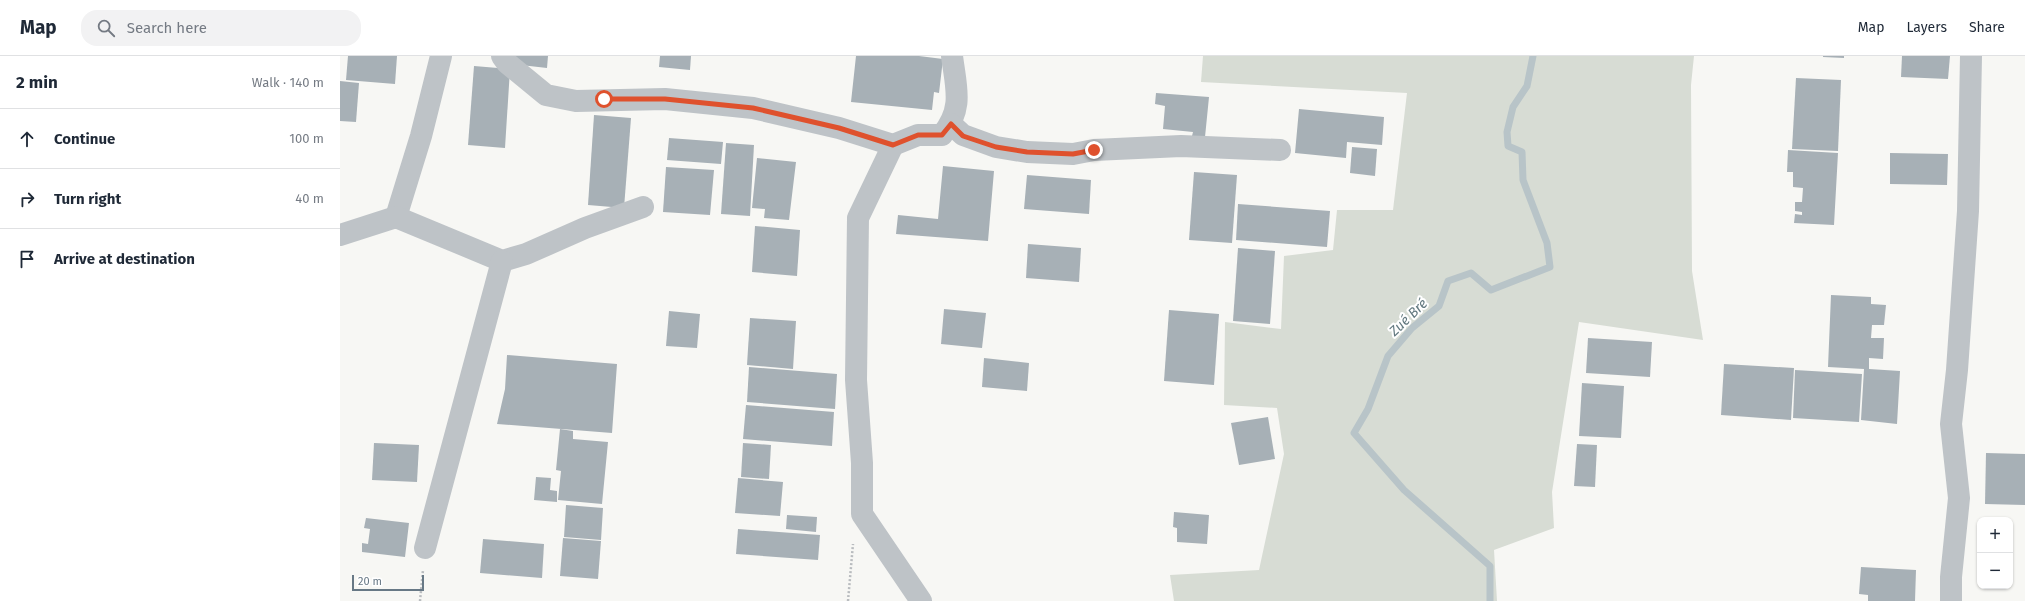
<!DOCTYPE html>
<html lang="en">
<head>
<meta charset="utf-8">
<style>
  :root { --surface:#fff; --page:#f2f2f3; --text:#1f2937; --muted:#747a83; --line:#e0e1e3 }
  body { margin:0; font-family:"Fira Sans",sans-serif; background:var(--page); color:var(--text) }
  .controls { position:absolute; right:12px; bottom:12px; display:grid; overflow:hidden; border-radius:8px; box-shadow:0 1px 3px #0004 }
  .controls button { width:36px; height:36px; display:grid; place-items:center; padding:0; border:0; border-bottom:1px solid var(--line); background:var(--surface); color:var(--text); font:20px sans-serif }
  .scale { position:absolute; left:12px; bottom:10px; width:72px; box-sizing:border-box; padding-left:4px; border:2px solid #677885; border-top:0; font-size:11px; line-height:14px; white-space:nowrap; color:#677885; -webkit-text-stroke:3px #fff; paint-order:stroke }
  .stop { position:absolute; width:12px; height:12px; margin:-9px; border:3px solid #df512d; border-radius:50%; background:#fff }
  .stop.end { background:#df512d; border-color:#fff; box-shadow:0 1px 4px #0008 }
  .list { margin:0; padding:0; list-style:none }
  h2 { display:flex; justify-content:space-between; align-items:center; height:52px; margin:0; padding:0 16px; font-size:17px }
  h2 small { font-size:13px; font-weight:400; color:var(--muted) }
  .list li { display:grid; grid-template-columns:26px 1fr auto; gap:12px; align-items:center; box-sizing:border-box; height:60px; padding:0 16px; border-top:1px solid var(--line) }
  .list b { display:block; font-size:15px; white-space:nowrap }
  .list em { font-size:13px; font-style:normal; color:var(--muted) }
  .icon { flex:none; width:22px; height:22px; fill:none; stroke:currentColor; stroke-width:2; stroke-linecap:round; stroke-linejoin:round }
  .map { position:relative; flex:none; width:1685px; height:545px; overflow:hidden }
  header { display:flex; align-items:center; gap:24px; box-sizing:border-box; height:56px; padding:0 20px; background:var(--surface); border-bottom:1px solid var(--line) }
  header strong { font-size:19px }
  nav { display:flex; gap:22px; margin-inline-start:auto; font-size:14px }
  .search { width:280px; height:36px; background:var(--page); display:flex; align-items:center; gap:10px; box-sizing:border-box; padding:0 14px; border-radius:16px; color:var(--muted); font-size:15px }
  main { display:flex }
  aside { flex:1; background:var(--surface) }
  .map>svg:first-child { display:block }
</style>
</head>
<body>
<header>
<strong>Map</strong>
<div class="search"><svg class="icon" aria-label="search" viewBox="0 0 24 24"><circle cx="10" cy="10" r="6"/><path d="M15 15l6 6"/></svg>Search here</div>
<nav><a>Map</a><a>Layers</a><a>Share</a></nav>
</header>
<main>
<aside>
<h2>2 min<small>Walk · 140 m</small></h2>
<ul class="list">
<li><svg class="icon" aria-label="ahead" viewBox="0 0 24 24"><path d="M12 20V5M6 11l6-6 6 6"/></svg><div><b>Continue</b></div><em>100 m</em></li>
<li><svg class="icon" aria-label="right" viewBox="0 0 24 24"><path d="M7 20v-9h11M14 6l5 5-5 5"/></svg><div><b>Turn right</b></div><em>40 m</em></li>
<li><svg class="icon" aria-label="arrive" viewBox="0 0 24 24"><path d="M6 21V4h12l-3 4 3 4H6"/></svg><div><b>Arrive at destination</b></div></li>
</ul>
</aside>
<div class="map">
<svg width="1685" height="545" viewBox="0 0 1685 545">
  <rect width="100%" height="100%" fill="#f7f7f4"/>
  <polygon fill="#d7dcd4" points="863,0 1354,0 1351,29 1352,215 1363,284 1239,266 1212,436 1214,472 1154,494 1157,545 834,545 830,519 919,514 944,398 937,352 884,349 885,266 941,273 944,200 993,194 997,154 1053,154 1067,37 861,26"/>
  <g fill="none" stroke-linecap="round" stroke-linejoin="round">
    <polyline stroke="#b8c4c8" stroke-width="7" points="1150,545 1150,510 1064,434 1014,377 1028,353 1048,300 1072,272 1099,250 1108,225 1131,217 1151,234 1210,211 1207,187 1183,124 1182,96 1168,90 1167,76 1173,51 1187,30 1193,0"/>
  </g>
  <g fill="#a7b0b6">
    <polygon points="8,0 57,0 55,28 6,24"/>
    <polygon points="172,0 208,0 207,12 172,8"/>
    <polygon points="320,0 351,0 350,14 319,11"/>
    <polygon points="516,0 579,0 603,3 599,37 594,36 592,54 511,46"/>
    <polygon points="1483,0 1504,0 1504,2 1483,1"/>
    <polygon points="1562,0 1610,0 1608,23 1561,21"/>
    <polygon points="134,10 170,13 165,92 128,89"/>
    <polygon points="1456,22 1501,24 1498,95 1452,93"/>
    <polygon points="0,25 19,27 16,66 0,65"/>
    <polygon points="816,37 869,41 865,81 852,80 853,76 823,73 825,50 815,48"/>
    <polygon points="959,53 1044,61 1042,89 1007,86 1006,102 955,97"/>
    <polygon points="254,59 291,62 284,152 248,149"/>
    <polygon points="329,82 383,86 381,108 327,104"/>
    <polygon points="386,87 414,89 410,160 381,158"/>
    <polygon points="1012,91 1037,93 1035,120 1010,117"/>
    <polygon points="1448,94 1498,97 1494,169 1454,167 1455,158 1462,159 1462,156 1455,155 1455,146 1462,146 1463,132 1453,131 1453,116 1447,116"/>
    <polygon points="1550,97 1608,98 1607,129 1550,128"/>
    <polygon points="417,102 456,106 449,164 424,162 425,153 412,152"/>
    <polygon points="603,110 654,115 648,185 556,178 558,159 598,163"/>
    <polygon points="326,111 374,114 370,159 323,156"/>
    <polygon points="854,116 897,119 892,187 849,184"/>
    <polygon points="687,119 751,124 749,158 684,153"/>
    <polygon points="898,148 990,155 987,191 896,184"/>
    <polygon points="415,170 460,174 457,220 412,216"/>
    <polygon points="688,188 741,192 739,226 686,222"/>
    <polygon points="898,192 935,195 930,268 893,265"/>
    <polygon points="1491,239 1531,241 1531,248 1546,249 1544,269 1532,269 1531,282 1544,282 1543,303 1529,302 1529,313 1560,315 1557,368 1521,364 1524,313 1488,311"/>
    <polygon points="604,253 646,257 642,292 601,288"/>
    <polygon points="829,254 879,258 874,329 824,325"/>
    <polygon points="329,255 360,258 357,292 326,290"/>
    <polygon points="410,262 456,265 453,313 407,309"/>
    <polygon points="1248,282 1312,286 1310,321 1246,317"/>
    <polygon points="167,299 277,308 272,377 157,368 165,333"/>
    <polygon points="644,302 689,307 687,335 642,331"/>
    <polygon points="1384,308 1454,312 1451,364 1381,359"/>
    <polygon points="409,311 497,318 495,353 407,346"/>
    <polygon points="1455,314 1522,318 1519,366 1453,362"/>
    <polygon points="1242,327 1284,330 1281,382 1239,380"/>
    <polygon points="406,349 494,356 492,390 403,383"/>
    <polygon points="928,361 935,403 899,409 891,367"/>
    <polygon points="220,373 233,375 233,383 268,386 262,448 218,444 221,415 216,414"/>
    <polygon points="34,387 79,389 77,426 32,424"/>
    <polygon points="403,387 431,389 429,423 401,421"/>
    <polygon points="1237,388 1257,389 1255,431 1234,430"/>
    <polygon points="1646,397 1685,398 1685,449 1645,448"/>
    <polygon points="196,421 211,422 210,434 217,435 217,446 194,444"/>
    <polygon points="398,422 443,426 440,460 395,457"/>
    <polygon points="226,449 263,452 261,484 224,481"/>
    <polygon points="834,456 869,459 867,488 837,486 837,472 833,471"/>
    <polygon points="447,459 477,461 476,476 446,473"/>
    <polygon points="26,462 69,467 65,501 22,496 22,487 28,488 30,473 24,472"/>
    <polygon points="398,473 480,479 478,504 396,498"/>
    <polygon points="223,482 261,485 258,523 220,520"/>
    <polygon points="143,483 204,488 202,522 140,517"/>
    <polygon points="1521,511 1576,514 1575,545 1528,545 1528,539 1519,538"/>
  </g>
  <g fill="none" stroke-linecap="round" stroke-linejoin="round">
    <g stroke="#b9bcbf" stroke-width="2.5" stroke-dasharray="2 2" stroke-linecap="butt">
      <polyline points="80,545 83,514"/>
      <polyline points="508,545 513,488"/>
    </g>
    <g stroke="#bec3c7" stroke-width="22">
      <path d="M162 0 167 7 206 39 236 45 325 43 413 52 499 72 553 89 578 79H602C624 52 616 32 612 0"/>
      <polyline points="611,68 623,79 656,91 687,96 733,98 754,94 841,90 940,94"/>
      <polyline points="553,89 518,162 516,324 522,407 522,458 581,545"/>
      <polyline points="56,161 81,80 101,0"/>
      <polyline points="0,179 56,161 162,205 186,198 245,172 303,151"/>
      <polyline points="85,492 162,205"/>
      <polyline points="1611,545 1611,521 1619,442 1611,368 1617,314 1628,155 1631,0"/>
    </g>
  </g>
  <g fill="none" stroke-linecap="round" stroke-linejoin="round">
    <polyline stroke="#df512d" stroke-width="5" points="264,43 325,43 413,52 499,72 553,89 578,79 602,79 611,68 623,80 656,91 687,96 733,98 754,94"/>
  </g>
  <g text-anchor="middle" stroke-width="4" stroke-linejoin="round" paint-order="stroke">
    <g font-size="14" font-style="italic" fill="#637980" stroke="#fff">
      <text transform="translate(1068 261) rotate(-44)" y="5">Zué Bré</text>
    </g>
  </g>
</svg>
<div class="controls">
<button>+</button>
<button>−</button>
</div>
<div class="scale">20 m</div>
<div class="stop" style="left:264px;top:43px"></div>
<div class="stop end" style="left:754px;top:94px"></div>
</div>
</main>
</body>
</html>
